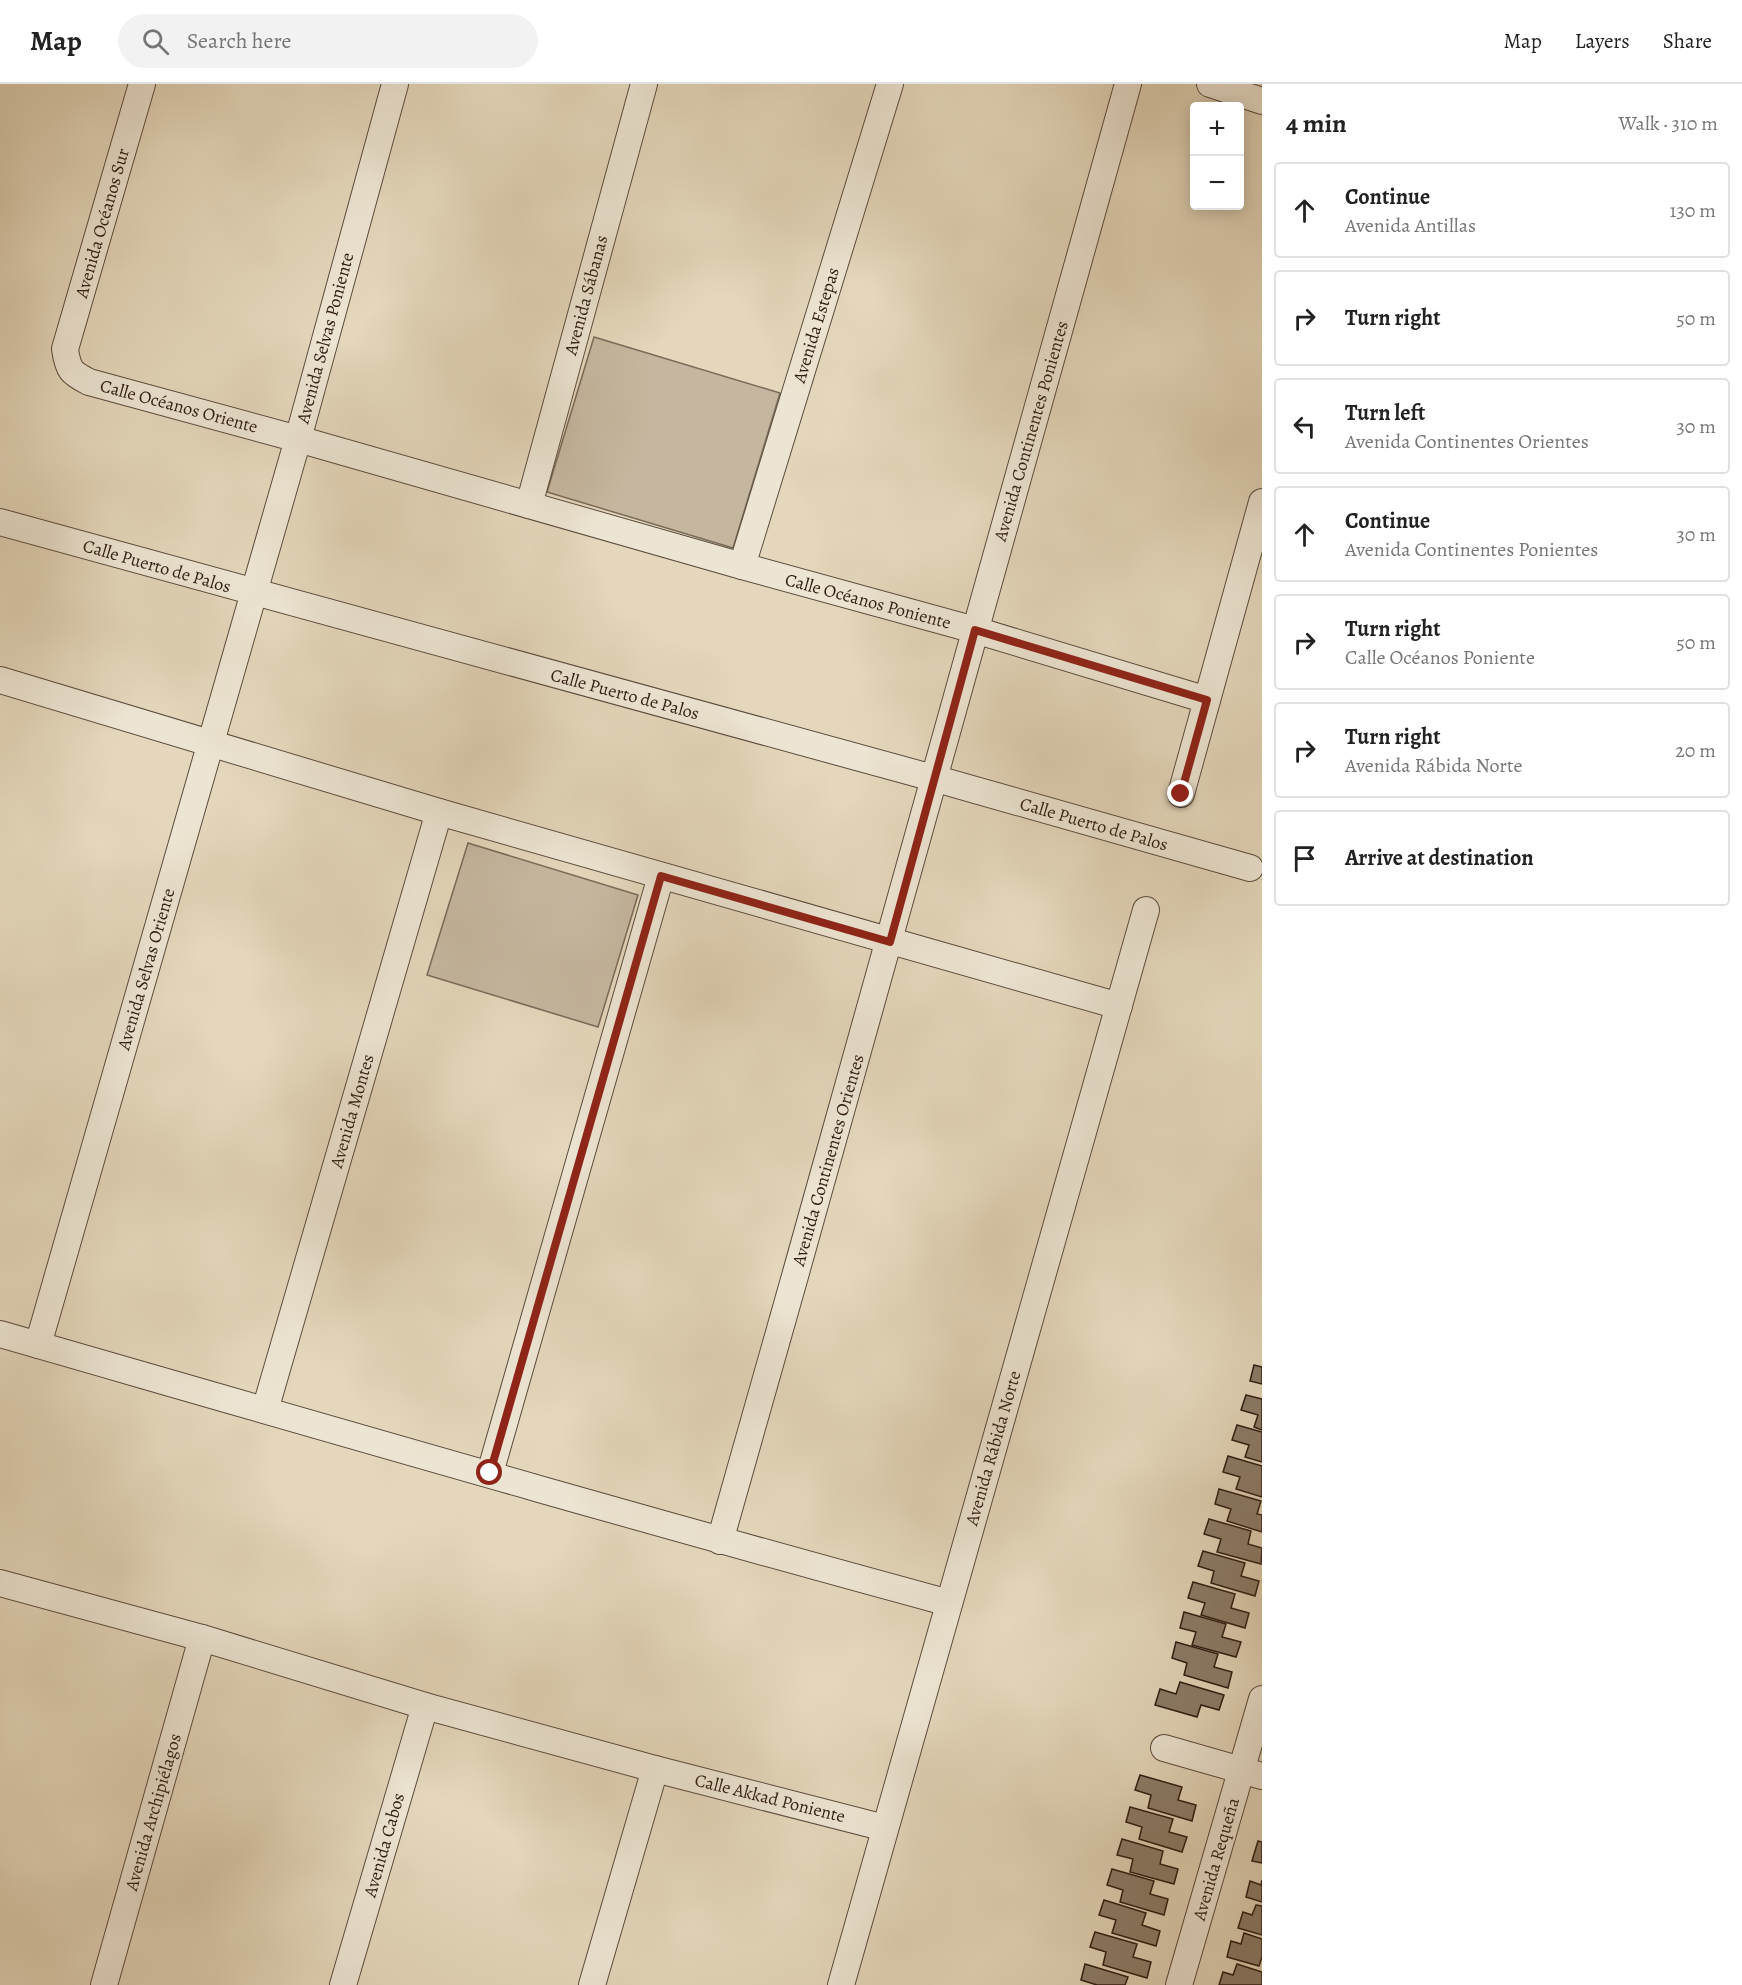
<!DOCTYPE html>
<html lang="en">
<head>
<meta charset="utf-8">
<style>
  :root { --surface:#fff; --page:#f2f2f2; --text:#222; --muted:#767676; --line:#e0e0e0 }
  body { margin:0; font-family:Alegreya,serif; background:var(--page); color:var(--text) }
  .controls { position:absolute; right:18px; top:18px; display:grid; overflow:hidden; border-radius:6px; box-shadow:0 3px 15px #0003 }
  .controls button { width:54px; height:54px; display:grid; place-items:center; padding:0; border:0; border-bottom:2px solid var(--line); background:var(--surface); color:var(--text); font:30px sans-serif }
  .stop { position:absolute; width:18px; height:18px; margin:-14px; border:4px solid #8f2418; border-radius:50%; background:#fff }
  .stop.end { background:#8f2418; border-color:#fff; box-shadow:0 2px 6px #0008 }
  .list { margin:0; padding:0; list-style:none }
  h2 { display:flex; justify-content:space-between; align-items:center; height:78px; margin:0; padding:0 24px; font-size:26px }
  h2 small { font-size:20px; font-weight:400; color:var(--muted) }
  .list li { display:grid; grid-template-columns:39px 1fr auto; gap:18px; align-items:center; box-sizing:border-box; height:96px; margin:0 12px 12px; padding:0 12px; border:2px solid var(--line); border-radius:6px }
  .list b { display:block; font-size:22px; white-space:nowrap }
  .list p { margin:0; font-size:20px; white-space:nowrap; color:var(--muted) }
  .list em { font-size:20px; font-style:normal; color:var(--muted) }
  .icon { flex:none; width:33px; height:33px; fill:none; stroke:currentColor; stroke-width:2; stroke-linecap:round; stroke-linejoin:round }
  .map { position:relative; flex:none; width:1262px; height:1901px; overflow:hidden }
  header { display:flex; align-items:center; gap:36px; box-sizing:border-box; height:84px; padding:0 30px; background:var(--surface); border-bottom:2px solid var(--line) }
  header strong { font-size:28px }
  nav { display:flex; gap:33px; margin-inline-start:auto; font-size:21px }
  .search { width:420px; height:54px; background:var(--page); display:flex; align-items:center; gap:15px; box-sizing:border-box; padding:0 21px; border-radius:33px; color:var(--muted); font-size:22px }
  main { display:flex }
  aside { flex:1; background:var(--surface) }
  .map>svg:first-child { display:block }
</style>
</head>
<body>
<header>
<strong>Map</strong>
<div class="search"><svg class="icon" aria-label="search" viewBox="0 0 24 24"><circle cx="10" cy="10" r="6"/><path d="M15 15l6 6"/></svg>Search here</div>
<nav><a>Map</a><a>Layers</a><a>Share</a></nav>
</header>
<main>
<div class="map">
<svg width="1262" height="1901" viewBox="0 0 1262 1901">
  <rect width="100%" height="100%" fill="#e4d7bb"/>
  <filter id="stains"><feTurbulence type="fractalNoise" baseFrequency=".00333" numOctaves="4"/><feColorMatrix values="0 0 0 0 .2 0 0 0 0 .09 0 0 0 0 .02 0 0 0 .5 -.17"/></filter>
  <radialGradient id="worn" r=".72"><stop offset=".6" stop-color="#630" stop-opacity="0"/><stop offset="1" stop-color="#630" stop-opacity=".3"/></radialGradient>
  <g fill="#c5b79f" stroke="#7a6a5a" stroke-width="1.5">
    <polygon points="594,253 780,309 733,464 547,408"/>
    <polygon points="468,759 638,811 598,943 427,891"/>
  </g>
  <g fill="#8d7e6b" stroke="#2f1d14" stroke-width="1.5">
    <polygon points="1254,1281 1262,1283 1262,1300 1250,1297"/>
    <polygon points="1246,1311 1262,1315 1262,1346 1254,1343 1258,1331 1241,1326"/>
    <polygon points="1237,1341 1262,1348 1262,1378 1245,1373 1249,1361 1232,1356"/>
    <polygon points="1228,1372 1262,1382 1262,1413 1236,1405 1240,1393 1223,1388"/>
    <polygon points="1219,1405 1261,1417 1257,1430 1262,1431 1262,1448 1227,1437 1231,1425 1215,1420"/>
    <polygon points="1209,1435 1251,1447 1248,1460 1262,1464 1261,1480 1217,1468 1221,1455 1204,1450"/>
    <polygon points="1203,1467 1245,1479 1241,1492 1259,1497 1255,1512 1211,1499 1214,1487 1198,1482"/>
    <polygon points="1193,1498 1235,1510 1231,1524 1249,1529 1245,1544 1201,1531 1205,1519 1188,1514"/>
    <polygon points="1184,1528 1226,1540 1222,1553 1241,1558 1236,1573 1192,1561 1196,1548 1180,1544"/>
    <polygon points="1176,1558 1218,1570 1214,1583 1232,1588 1228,1604 1184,1591 1187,1579 1172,1574"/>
    <polygon points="1180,1598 1224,1611 1219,1626 1201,1621 1197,1633 1155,1621 1160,1605 1176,1610"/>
    <polygon points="1140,1691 1182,1703 1178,1716 1196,1721 1192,1737 1148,1724 1151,1711 1135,1706"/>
    <polygon points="1130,1723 1173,1735 1169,1748 1187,1753 1182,1768 1139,1755 1142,1743 1126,1738"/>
    <polygon points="1122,1755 1163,1767 1160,1780 1178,1785 1174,1800 1130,1788 1133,1775 1117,1771"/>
    <polygon points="1258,1757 1262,1758 1262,1779 1252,1777"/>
    <polygon points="1112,1785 1154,1797 1150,1810 1168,1815 1164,1831 1120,1818 1123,1806 1107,1801"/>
    <polygon points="1262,1796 1262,1818 1246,1813 1250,1797 1261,1801"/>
    <polygon points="1104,1816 1146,1829 1142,1841 1160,1847 1156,1862 1112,1849 1116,1836 1099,1831"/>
    <polygon points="1256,1821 1262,1822 1262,1851 1238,1844 1243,1828 1252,1831"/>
    <polygon points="1095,1848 1137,1860 1133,1873 1151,1878 1147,1894 1103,1881 1106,1868 1090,1863"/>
    <polygon points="1244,1849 1262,1855 1262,1873 1259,1882 1227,1873 1231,1857 1241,1860"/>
    <polygon points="1085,1880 1128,1893 1125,1901 1097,1901 1081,1896"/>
    <polygon points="1237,1880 1262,1888 1262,1901 1219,1901 1223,1888 1233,1891"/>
  </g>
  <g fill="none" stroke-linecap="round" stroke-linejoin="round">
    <defs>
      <g id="minor">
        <path d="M142 0 65 265C68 286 71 289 89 298L298 355 742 482 975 546 1207 616"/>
        <polyline points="1210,0 1262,17"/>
        <polyline points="529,421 644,0"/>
        <polyline points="0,438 933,694 1250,784"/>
        <polyline points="742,482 890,0"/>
        <polyline points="0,596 439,728 1119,922"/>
        <polyline points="1181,710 1262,418"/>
        <path d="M0 1250C316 1341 632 1433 949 1519"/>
        <polyline points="38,1261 298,355 395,0"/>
        <polyline points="265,1326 439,728"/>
        <polyline points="490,1389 661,792"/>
        <path d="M720 1457C858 972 992 486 1128 0"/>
        <polyline points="0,1499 202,1554 425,1622 655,1685 885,1744"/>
        <polyline points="1164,1664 1262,1692"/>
        <polyline points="104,1901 202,1554"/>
        <polyline points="343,1901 425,1622"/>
        <polyline points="592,1901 655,1685"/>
        <polyline points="841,1901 1146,826"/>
        <polyline points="1179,1901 1262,1615"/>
      </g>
    </defs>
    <use href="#minor" stroke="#5c4c3e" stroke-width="28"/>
    <use href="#minor" stroke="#ede5d3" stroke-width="26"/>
  </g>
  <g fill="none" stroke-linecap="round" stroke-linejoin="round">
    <polyline stroke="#8f2418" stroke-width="8" points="490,1389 661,792 890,858 975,546 1207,616 1181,710"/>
  </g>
  <g text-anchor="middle" stroke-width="4.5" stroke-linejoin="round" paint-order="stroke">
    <g font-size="18" fill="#2f1d14" stroke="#ede5d3">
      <text transform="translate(102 139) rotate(-74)" y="6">Avenida Océanos Sur</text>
      <text transform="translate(586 211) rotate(-75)" y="6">Avenida Sábanas</text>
      <text transform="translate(816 241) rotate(-73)" y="6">Avenida Estepas</text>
      <text transform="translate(325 254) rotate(-75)" y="6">Avenida Selvas Poniente</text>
      <text transform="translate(179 322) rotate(15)" y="6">Calle Océanos Oriente</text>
      <text transform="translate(1031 347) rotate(-74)" y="6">Avenida Continentes Ponientes</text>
      <text transform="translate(157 482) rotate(16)" y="6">Calle Puerto de Palos</text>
      <text transform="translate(868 517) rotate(15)" y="6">Calle Océanos Poniente</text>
      <text transform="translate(625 610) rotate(15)" y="6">Calle Puerto de Palos</text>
      <text transform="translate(1094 740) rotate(16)" y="6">Calle Puerto de Palos</text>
      <text transform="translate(146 885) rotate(-74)" y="6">Avenida Selvas Oriente</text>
      <text transform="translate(352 1027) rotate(-74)" y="6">Avenida Montes</text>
      <text transform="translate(828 1076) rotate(-74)" y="6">Avenida Continentes Orientes</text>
      <text transform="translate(993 1364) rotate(-74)" y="6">Avenida Rábida Norte</text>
      <text transform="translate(770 1714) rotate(14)" y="6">Calle Akkad Poniente</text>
      <text transform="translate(153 1728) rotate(-74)" y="6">Avenida Archipiélagos</text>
      <text transform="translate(384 1761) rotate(-74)" y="6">Avenida Cabos</text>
      <text transform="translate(1216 1775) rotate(-74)" y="6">Avenida Requeña</text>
    </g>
  </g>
  <rect width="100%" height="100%" filter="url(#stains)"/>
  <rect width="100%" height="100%" fill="url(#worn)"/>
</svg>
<div class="controls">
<button>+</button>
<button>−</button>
</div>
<div class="stop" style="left:490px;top:1389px"></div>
<div class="stop end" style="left:1181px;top:710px"></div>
</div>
<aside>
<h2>4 min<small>Walk · 310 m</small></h2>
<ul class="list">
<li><svg class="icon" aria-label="ahead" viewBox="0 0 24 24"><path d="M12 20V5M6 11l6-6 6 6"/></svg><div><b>Continue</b><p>Avenida Antillas</p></div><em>130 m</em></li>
<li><svg class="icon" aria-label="right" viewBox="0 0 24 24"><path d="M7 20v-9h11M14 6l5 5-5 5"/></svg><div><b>Turn right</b></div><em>50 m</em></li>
<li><svg class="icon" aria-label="left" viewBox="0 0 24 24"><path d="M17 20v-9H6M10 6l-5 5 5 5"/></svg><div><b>Turn left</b><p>Avenida Continentes Orientes</p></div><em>30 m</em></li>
<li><svg class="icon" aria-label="ahead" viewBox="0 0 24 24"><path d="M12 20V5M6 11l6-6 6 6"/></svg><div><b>Continue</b><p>Avenida Continentes Ponientes</p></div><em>30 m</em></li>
<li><svg class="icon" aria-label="right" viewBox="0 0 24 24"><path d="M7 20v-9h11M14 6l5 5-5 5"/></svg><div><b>Turn right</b><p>Calle Océanos Poniente</p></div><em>50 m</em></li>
<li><svg class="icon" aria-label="right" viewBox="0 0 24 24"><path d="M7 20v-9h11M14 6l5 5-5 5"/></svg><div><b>Turn right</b><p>Avenida Rábida Norte</p></div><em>20 m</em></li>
<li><svg class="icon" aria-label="arrive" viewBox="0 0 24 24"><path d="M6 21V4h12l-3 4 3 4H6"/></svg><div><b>Arrive at destination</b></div></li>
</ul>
</aside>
</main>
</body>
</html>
